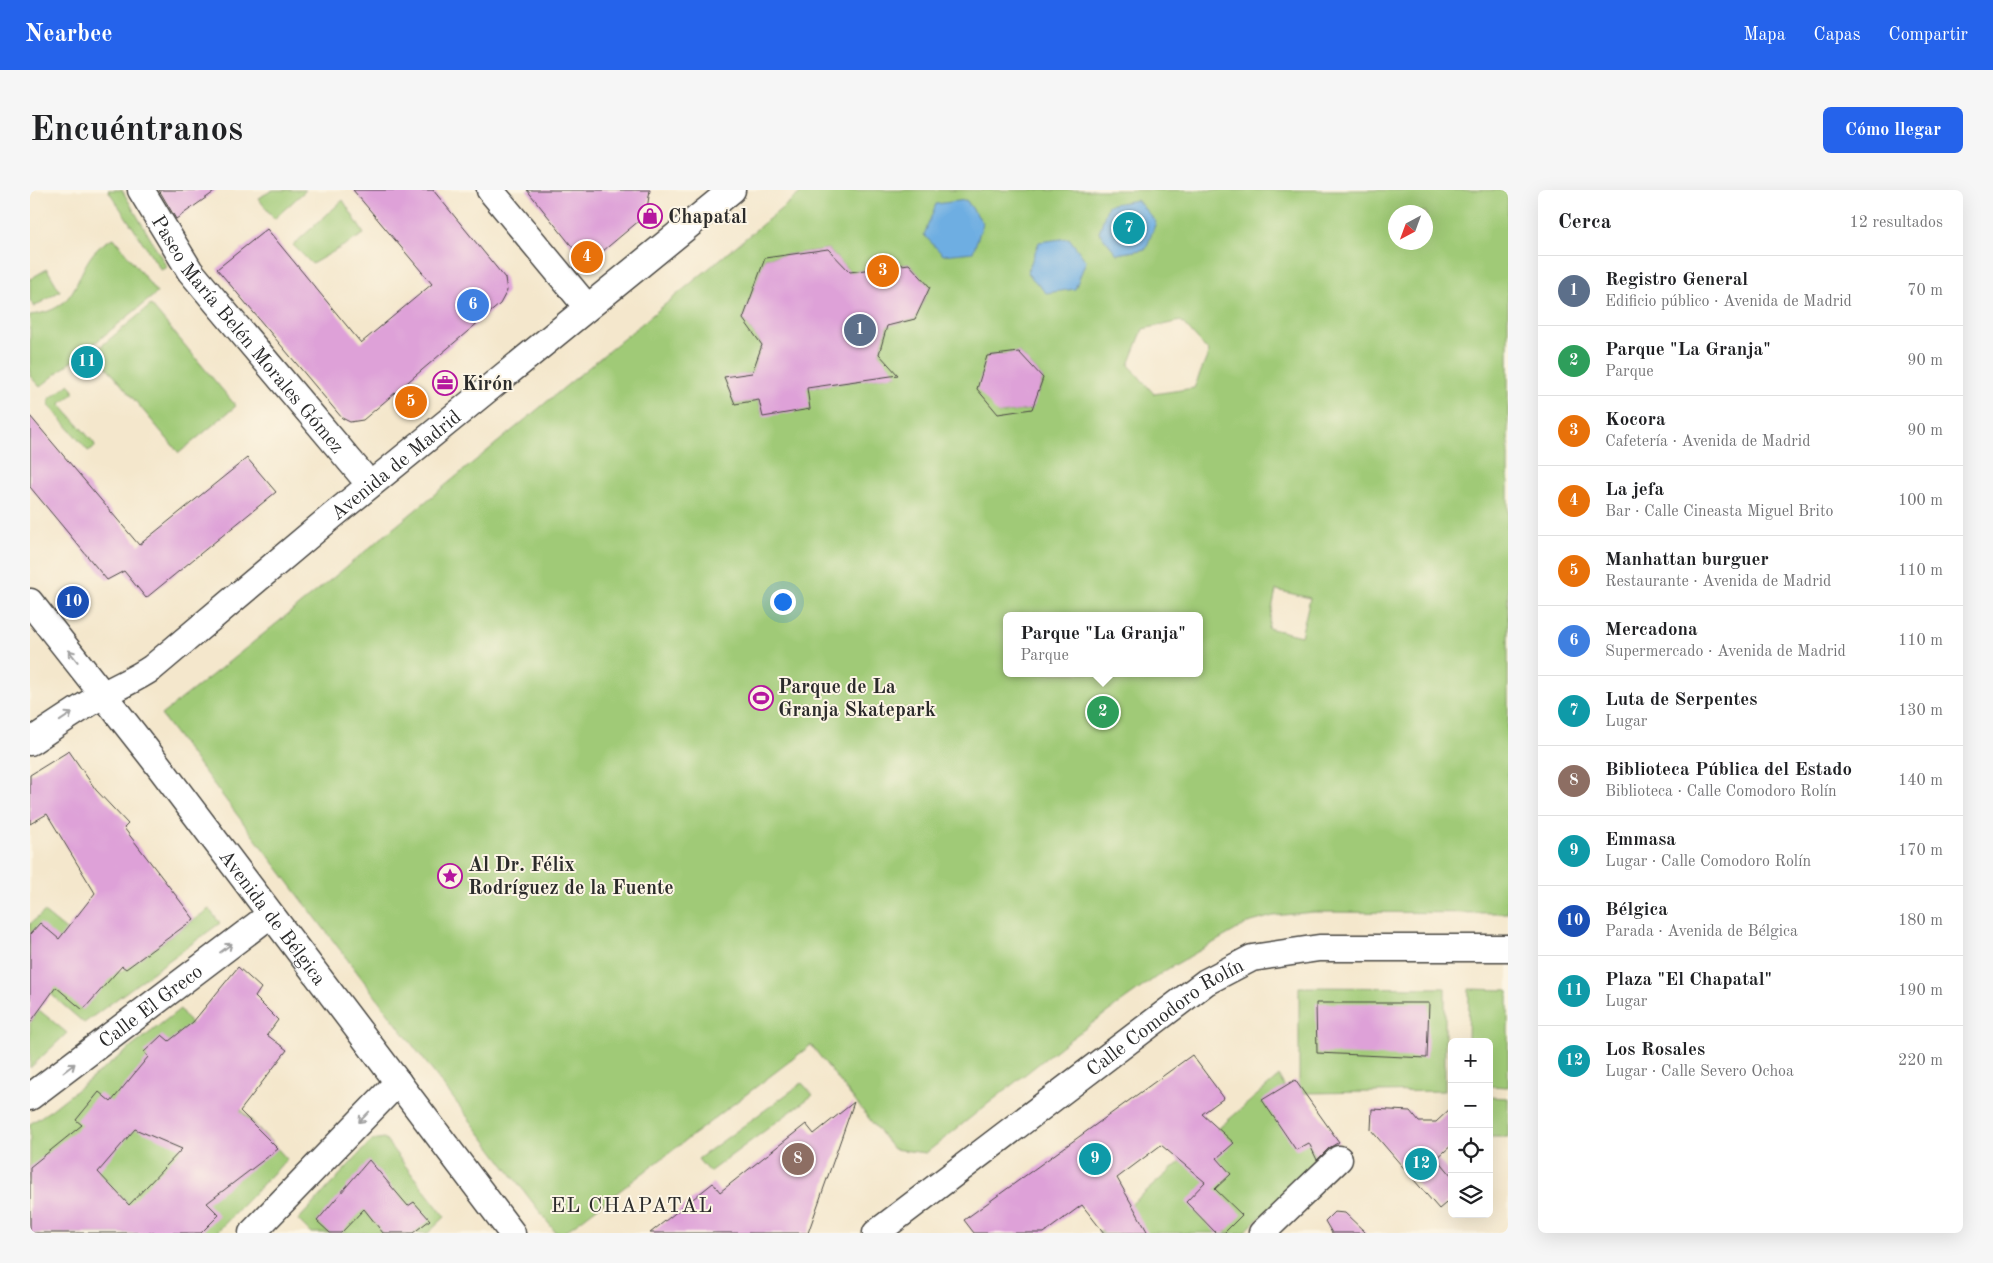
<!DOCTYPE html>
<html lang="es">
<head>
<meta charset="utf-8">
<style>
  :root { --surface:#fff; --page:#f6f6f6; --text:#202124; --muted:#757577; --line:#e0e0e0; --accent:#2563eb }
  body { margin:0; font-family:"Old Standard TT",serif; background:var(--page); color:var(--text) }
  .controls { position:absolute; right:15px; bottom:15px; display:grid; overflow:hidden; border-radius:8px; box-shadow:0 5px 20px #0002 }
  .controls button { width:45px; height:45px; display:grid; place-items:center; padding:0; border:0; border-bottom:1px solid var(--line); background:var(--surface); color:var(--text); font:25px sans-serif }
  .compass { position:absolute; left:1358px; top:15px; width:45px; height:45px; border-radius:50%; background:var(--surface); box-shadow:0 5px 20px #0002; rotate:221deg }
  .you { position:absolute; left:752px; top:411px; width:18px; height:18px; margin:-12px; border:4px solid #fff; border-radius:50%; background:#1a73e8; box-shadow:0 0 0 8px #1a73e833 }
  .badge { display:grid; place-items:center; width:32px; height:32px; border-radius:50%; background:var(--accent); color:#fff; font-size:16px; font-weight:700 }
  .pin { position:absolute; translate:-50% -50%; border:2px solid #fff; box-shadow:0 1px 5px #0006 }
  .popup { position:absolute; left:973px; top:422px; width:200px; height:65px; box-sizing:border-box; display:grid; place-content:center; border-radius:8px; background:var(--surface); filter:drop-shadow(0 1px 4px #0005); font-size:16px; white-space:nowrap; color:var(--muted) }
  .popup b { font-size:19px; color:var(--text) }
  .popup::after { content:''; position:absolute; left:50%; top:100%; margin-left:-10px; border:10px solid transparent; border-top-color:var(--surface) }
  .list { margin:0; padding:0; list-style:none }
  h2 { display:flex; justify-content:space-between; align-items:center; height:65px; margin:0; padding:0 20px; font-size:21px }
  h2 small { font-size:16px; font-weight:400; color:var(--muted) }
  .list li { display:grid; grid-template-columns:32px 1fr auto; gap:15px; align-items:center; box-sizing:border-box; height:70px; padding:0 20px; border-top:1px solid var(--line) }
  .list b { display:block; font-size:19px; white-space:nowrap }
  .list p { margin:0; font-size:16px; white-space:nowrap; color:var(--muted) }
  .list em { font-size:16px; font-style:normal; color:var(--muted) }
  .icon { flex:none; width:28px; height:28px; fill:none; stroke:currentColor; stroke-width:2; stroke-linecap:round; stroke-linejoin:round }
  .map { position:relative; flex:none; width:1478px; height:1043px; overflow:hidden; border-radius:8px }
  header { display:flex; align-items:center; gap:30px; box-sizing:border-box; height:70px; padding:0 25px; background:var(--accent); color:#fff }
  header strong { font-size:24px }
  nav { display:flex; gap:28px; margin-inline-start:auto; font-size:18px }
  .intro { display:flex; align-items:center; justify-content:space-between; box-sizing:border-box; height:120px; padding:0 30px }
  h1 { margin:0; font-size:35px }
  .button { padding:12px 22px; border-radius:8px; background:var(--accent); color:#fff; font-size:18px; font-weight:700 }
  main { display:flex; gap:30px; padding:0 30px }
  aside { flex:1; background:var(--surface); border-radius:8px; box-shadow:0 5px 20px #0002 }
  .map>svg:first-child { display:block }
</style>
</head>
<body>
<header>
<strong>Nearbee</strong>
<nav><a>Mapa</a><a>Capas</a><a>Compartir</a></nav>
</header>
<div class="intro"><h1>Encuéntranos</h1><a class="button">Cómo llegar</a></div>
<main>
<div class="map">
<svg width="1478" height="1043" viewBox="0 0 1478 1043">
  <rect width="100%" height="100%" fill="#fcf5e5"/>
  <filter id="ink" filterUnits="userSpaceOnUse"><feTurbulence type="fractalNoise" baseFrequency=".02" numOctaves="2"/><feDisplacementMap in="SourceGraphic" scale="10" xChannelSelector="R" yChannelSelector="G"/><feConvolveMatrix kernelMatrix="1 2 1 2 8 2 1 2 1" color-interpolation-filters="sRGB"/></filter>
  <filter id="wash" filterUnits="userSpaceOnUse"><feTurbulence type="fractalNoise" baseFrequency=".0096" numOctaves="4" result="noise"/><feDisplacementMap in="SourceGraphic" scale="20" xChannelSelector="R" yChannelSelector="G"/><feGaussianBlur stdDeviation="1.12" result="paint"/><feColorMatrix in="noise" values="0 0 0 0 0 0 0 0 0 0 0 0 0 0 0 0 0 1.4 0 .05"/><feComposite in="paint" operator="in"/></filter>
  <g filter="url(#wash)">
    <rect width="100%" height="100%" fill="#f4e7cc"/>
    <g fill="#a0ca77" stroke="#667a51" fill-rule="evenodd">
      <polygon points="78,0 92,0 137,77 131,80"/>
      <polygon points="243,0 276,0 244,29 228,8"/>
      <path d="M774 0H1478V723L1283 722 1243 726 1218 733 1136 780 1097 808 1031 856 896 963 863 959 781 855 550 1031 533 1043H526L131 525 195 475 304 387ZM936 10 953 33 942 62ZM1366 22H1396V52H1366ZM1069 42 1116 59 1087 64ZM798 59 820 82 879 74 900 97 885 129 857 136 849 164 867 185 777 198 733 227 729 210 705 214 694 188 722 183 732 155 713 129 735 68ZM1151 131 1179 162 1164 198 1124 204 1099 175 1113 139ZM989 162 1013 188 1002 219 968 224 957 166ZM1246 400 1280 408 1271 446 1238 438ZM977 426H1169V483H977Z"/>
      <polygon points="313,10 334,44 282,74 263,55"/>
      <path d="M84 48 127 103 10 197 0 186V125C61 119 38 68 84 48Z"/>
      <polygon points="17,79 30,101 4,117 0,110 0,89"/>
      <polygon points="121,115 206,216 149,263 64,162"/>
      <polygon points="39,194 43,198 43,204 30,214 64,253 65,257 58,261 19,215 19,209"/>
      <polygon points="179,719 190,733 54,833 0,786 0,734 14,722 89,783"/>
      <polygon points="1269,797 1415,798 1415,901 1274,903 1269,895"/>
      <polygon points="1439,799 1478,800 1478,897 1459,896 1459,852 1438,852"/>
      <polygon points="150,819 214,907 206,914 257,969 186,1043 0,1043 0,934 21,920"/>
      <polygon points="9,820 37,843 0,878 0,833"/>
      <polygon points="1249,886 1254,896 1239,919 1279,953 1288,974 1213,1043 1068,1043"/>
      <polygon points="772,893 783,905 679,982 668,969"/>
      <polygon points="1459,907 1478,908 1478,947 1459,947"/>
      <polygon points="354,948 415,1027 398,1043 281,1043 268,1030 342,950"/>
    </g>
    <g fill="#6eaee2" stroke="#4c6c86">
      <polygon points="936,10 953,33 943,62 913,65 894,45 906,14"/>
      <polygon points="1107,10 1126,32 1116,59 1087,64 1069,42 1078,15"/>
      <polygon points="1039,48 1056,71 1045,99 1016,103 997,83 1009,52"/>
    </g>
    <g id="blocks">
      <g fill="#dea1d8" fill-rule="evenodd">
        <polygon points="129,0 187,0 146,29"/>
        <polygon points="323,0 403,0 475,88 477,101 470,114 333,230 320,232 312,228 187,79 237,39 331,153 402,94"/>
        <polygon points="497,0 620,0 616,25 567,66 548,64"/>
        <polygon points="798,59 820,82 879,74 900,97 885,129 857,136 849,164 868,185 777,198 780,219 733,227 729,210 705,214 694,187 722,183 732,155 713,129 735,68"/>
        <polygon points="989,162 1013,188 1002,219 968,224 947,199 957,166"/>
        <polygon points="0,226 109,355 217,268 246,302 116,408 94,381 77,390 0,297"/>
        <polygon points="39,561 66,600 98,634 94,638 164,729 96,779 92,776 53,820 26,797 0,833 0,744 10,733 29,749 65,703 17,624 0,634 0,585"/>
        <path d="M208 777 231 798 225 807 248 830 237 845 257 860 210 921 248 959 177 1013 189 1025 171 1043H0V977L52 935 46 930 69 902 81 912 118 867 114 862 132 845 139 851 163 832ZM105 939 152 959 99 1015 68 982Z"/>
        <polygon points="1286,813 1399,813 1397,868 1287,863"/>
        <polygon points="1162,865 1194,908 1172,924 1204,953 1187,968 1201,984 1185,999 1212,1025 1194,1043 1186,1043 1156,1012 1175,992 1131,955 1087,988 1118,1043 1074,1043 1052,1015 1014,1043 944,1043 934,1030"/>
        <polygon points="1265,890 1309,952 1299,958 1287,970 1279,953 1266,960 1232,910"/>
        <polygon points="824,912 778,1043 620,1043 683,993 690,1002 776,934 784,944"/>
        <polygon points="1422,917 1422,955 1407,968 1422,986 1422,1008 1409,1019 1341,940 1342,919 1380,921 1389,932 1406,932"/>
        <polygon points="339,970 378,1016 384,1012 400,1030 383,1043 353,1043 334,1019 311,1043 300,1043 287,1031"/>
        <polygon points="1304,1022 1315,1023 1336,1043 1302,1043 1295,1031"/>
      </g>
    </g>
  </g>
  <g filter="url(#ink)">
    <use href="#blocks" fill-opacity="0" stroke="#494743" stroke-width="1"/>
    <g fill="none" stroke-linecap="round" stroke-linejoin="round">
      <defs>
        <g id="minor">
          <path id="s1" d="M111 0 160 81 331 284"/>
          <polyline points="460,0 557,117"/>
          <path id="s2" d="M0 412 122 567 482 1043"/>
          <path id="s3" d="M0 552C24 536 47 520 71 506 88 496 106 489 122 478L301 327 702 0"/>
          <path id="s4" d="M0 907 240 725"/>
          <polyline points="222,1043 368,892"/>
          <path id="s5" d="M846 1043 1176 792 1222 768 1289 758H1478"/>
          <polyline points="1232,1043 1309,969"/>
        </g>
      </defs>
      <use href="#minor" stroke="#494743" stroke-width="29"/>
      <use href="#minor" stroke="#fff" stroke-width="26"/>
    </g>
    <defs><path id="oneway-shaft" d="M-6 0H5M1.5-3L5.5 0L1.5 3" fill="none" stroke-width="1.6" stroke-linecap="round" stroke-linejoin="round" transform="scale(1.25)"/></defs>
    <g stroke="#a0a0a0">
      <use href="#oneway-shaft" transform="translate(43 466) rotate(-128)"/>
      <use href="#oneway-shaft" transform="translate(36 527) rotate(-34)"/>
      <use href="#oneway-shaft" transform="translate(196 758) rotate(-37)"/>
      <use href="#oneway-shaft" transform="translate(39 878) rotate(-37)"/>
      <use href="#oneway-shaft" transform="translate(334 927) rotate(134)"/>
    </g>
  </g>
  <defs>
    <symbol id="shop-ring" viewBox="-11 -11 22 22"><circle r="9.5" fill="#fcf5e5" stroke="#b5179e" stroke-width="1.5"/><path d="M-5-2.5h2.3a2.7 3.5 0 0 1 5.4 0H5L5.5 6h-11ZM-1.5-2.5h3a1.5 2.3 0 0 0-3 0Z" fill="#b5179e"/></symbol>
    <symbol id="office-ring" viewBox="-11 -11 22 22"><circle r="9.5" fill="#fcf5e5" stroke="#b5179e" stroke-width="1.5"/><path d="M-6-3h4V-5.5h4V-3h4V5H-6ZM-1-4.5V-3h2v-1.5ZM-6 0V1H6V0Z" fill="#b5179e"/></symbol>
    <symbol id="stadium-ring" viewBox="-11 -11 22 22"><circle r="9.5" fill="#fcf5e5" stroke="#b5179e" stroke-width="1.5"/><path d="M0-5a6.5 5 0 1 0 0 10a6.5 5 0 1 0 0-10ZM-3.5-1.8h7v3.6h-7Z" fill="#b5179e"/></symbol>
    <symbol id="sight-ring" viewBox="-11 -11 22 22"><circle r="9.5" fill="#fcf5e5" stroke="#b5179e" stroke-width="1.5"/><path d="M0-6L1.8-2.2L6-1.7L2.9 1.2L3.7 5.4L0 3.3L-3.7 5.4L-2.9 1.2L-6-1.7L-1.8-2.2Z" fill="#b5179e"/></symbol>
  </defs>
  <g fill-rule="evenodd">
    <use href="#shop-ring" x="606" y="12" width="28" height="28"/>
    <use href="#office-ring" x="401" y="179" width="28" height="28"/>
    <use href="#stadium-ring" x="717" y="494" width="28" height="28"/>
    <use href="#sight-ring" x="406" y="672" width="28" height="28"/>
  </g>
  <g text-anchor="middle" stroke-width="4" stroke-linejoin="round" paint-order="stroke">
    <g font-size="20" font-weight="bold" fill="#2b2b2b" stroke="#fcf5e5" text-anchor="start">
      <text x="638" y="33">Chapatal</text>
      <text x="432" y="200">Kirón</text>
      <text x="748" y="503">Parque de La<tspan x="748" dy="23">Granja Skatepark</tspan></text>
      <text x="438" y="681">Al Dr. Félix<tspan x="438" dy="23">Rodríguez de la Fuente</tspan></text>
    </g>
    <g font-size="20" fill="#2b2b2b" stroke="#fcf5e5">
      <text dy="7" stroke="none"><textPath href="#s1" startOffset="180">Paseo María Belén Morales Gómez</textPath></text>
      <text dy="7" stroke="none"><textPath href="#s3" startOffset="460">Avenida de Madrid</textPath></text>
      <text dy="7" stroke="none"><textPath href="#s2" startOffset="398">Avenida de Bélgica</textPath></text>
      <text dy="7" stroke="none"><textPath href="#s4" startOffset="151">Calle El Greco</textPath></text>
      <text dy="7" stroke="none"><textPath href="#s5" startOffset="361">Calle Comodoro Rolín</textPath></text>
    </g>
    <g font-size="21" letter-spacing="1" fill="#2b2b2b" stroke="#fcf5e5">
      <text x="602" y="1022">EL CHAPATAL</text>
    </g>
  </g>
</svg>
<div class="controls">
<button>+</button>
<button>−</button>
<button><svg class="icon" aria-label="locate" viewBox="0 0 24 24"><circle cx="12" cy="12" r="6"/><path d="M12 2v4M12 18v4M2 12h4M18 12h4"/></svg></button>
<button><svg class="icon" aria-label="layers" viewBox="0 0 24 24"><path d="M12 4l9 5-9 5-9-5zM3 14l9 5 9-5"/></svg></button>
</div>
<svg class="compass" viewBox="-18 -18 36 36"><path d="M0-13l5 13h-10z" fill="#e53935"/><path d="M0 13l5-13h-10z" fill="#757577"/></svg>
<div class="you"></div>
<div class="pin badge" style="left:830px;top:140px;background:#5c6f8a">1</div>
<div class="pin badge" style="left:1073px;top:522px;background:#2e9e5b">2</div>
<div class="popup"><b>Parque &quot;La Granja&quot;</b>Parque</div>
<div class="pin badge" style="left:853px;top:81px;background:#e8710a">3</div>
<div class="pin badge" style="left:557px;top:67px;background:#e8710a">4</div>
<div class="pin badge" style="left:381px;top:212px;background:#e8710a">5</div>
<div class="pin badge" style="left:443px;top:115px;background:#3f7fe0">6</div>
<div class="pin badge" style="left:1099px;top:38px;background:#0f9aa8">7</div>
<div class="pin badge" style="left:768px;top:969px;background:#8d6e63">8</div>
<div class="pin badge" style="left:1065px;top:969px;background:#0f9aa8">9</div>
<div class="pin badge" style="left:43px;top:412px;background:#1a4fb4">10</div>
<div class="pin badge" style="left:57px;top:172px;background:#0f9aa8">11</div>
<div class="pin badge" style="left:1391px;top:974px;background:#0f9aa8">12</div>
</div>
<aside>
<h2>Cerca<small>12 resultados</small></h2>
<ul class="list">
<li><span class="badge" style="background:#5c6f8a">1</span><div><b>Registro General</b><p>Edificio público · Avenida de Madrid</p></div><em>70 m</em></li>
<li><span class="badge" style="background:#2e9e5b">2</span><div><b>Parque &quot;La Granja&quot;</b><p>Parque</p></div><em>90 m</em></li>
<li><span class="badge" style="background:#e8710a">3</span><div><b>Kocora</b><p>Cafetería · Avenida de Madrid</p></div><em>90 m</em></li>
<li><span class="badge" style="background:#e8710a">4</span><div><b>La jefa</b><p>Bar · Calle Cineasta Miguel Brito</p></div><em>100 m</em></li>
<li><span class="badge" style="background:#e8710a">5</span><div><b>Manhattan burguer</b><p>Restaurante · Avenida de Madrid</p></div><em>110 m</em></li>
<li><span class="badge" style="background:#3f7fe0">6</span><div><b>Mercadona</b><p>Supermercado · Avenida de Madrid</p></div><em>110 m</em></li>
<li><span class="badge" style="background:#0f9aa8">7</span><div><b>Luta de Serpentes</b><p>Lugar</p></div><em>130 m</em></li>
<li><span class="badge" style="background:#8d6e63">8</span><div><b>Biblioteca Pública del Estado</b><p>Biblioteca · Calle Comodoro Rolín</p></div><em>140 m</em></li>
<li><span class="badge" style="background:#0f9aa8">9</span><div><b>Emmasa</b><p>Lugar · Calle Comodoro Rolín</p></div><em>170 m</em></li>
<li><span class="badge" style="background:#1a4fb4">10</span><div><b>Bélgica</b><p>Parada · Avenida de Bélgica</p></div><em>180 m</em></li>
<li><span class="badge" style="background:#0f9aa8">11</span><div><b>Plaza &quot;El Chapatal&quot;</b><p>Lugar</p></div><em>190 m</em></li>
<li><span class="badge" style="background:#0f9aa8">12</span><div><b>Los Rosales</b><p>Lugar · Calle Severo Ochoa</p></div><em>220 m</em></li>
</ul>
</aside>
</main>
</body>
</html>
